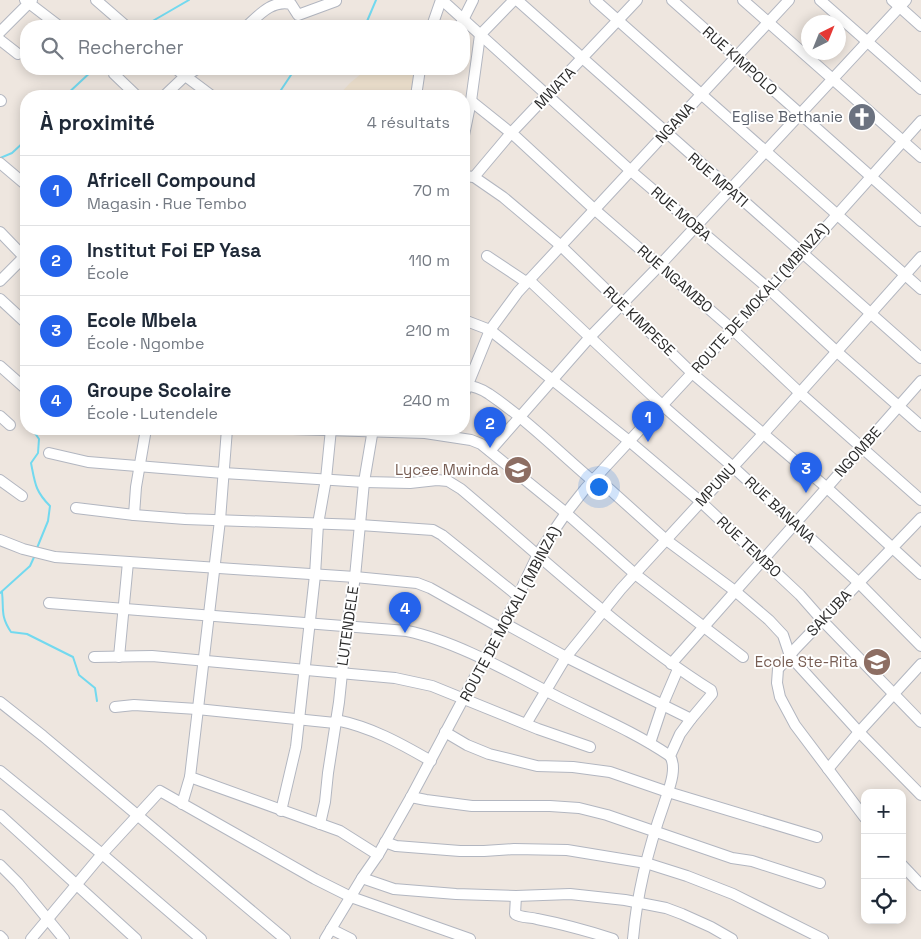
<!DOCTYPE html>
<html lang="fr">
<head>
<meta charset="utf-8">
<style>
  :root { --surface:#fff; --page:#f2f2f3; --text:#1f2937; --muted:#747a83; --line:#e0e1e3; --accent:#2563eb }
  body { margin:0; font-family:"Space Grotesk",sans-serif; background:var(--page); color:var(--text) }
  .controls { position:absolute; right:15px; bottom:15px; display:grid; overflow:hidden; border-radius:10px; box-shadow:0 2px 12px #0003 }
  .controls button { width:45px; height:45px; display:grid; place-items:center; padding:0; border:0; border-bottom:1px solid var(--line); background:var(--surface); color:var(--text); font:25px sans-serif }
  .compass { position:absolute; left:801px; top:15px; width:45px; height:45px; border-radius:50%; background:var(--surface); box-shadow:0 2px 12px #0003; rotate:43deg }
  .you { position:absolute; left:598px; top:486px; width:18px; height:18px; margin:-12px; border:4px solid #fff; border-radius:50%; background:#1a73e8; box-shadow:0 0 0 8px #1a73e833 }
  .badge { display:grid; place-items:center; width:32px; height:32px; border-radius:50%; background:var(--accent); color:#fff; font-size:16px; font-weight:700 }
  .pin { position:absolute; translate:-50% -41px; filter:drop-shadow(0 1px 2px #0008) }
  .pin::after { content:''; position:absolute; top:26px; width:18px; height:15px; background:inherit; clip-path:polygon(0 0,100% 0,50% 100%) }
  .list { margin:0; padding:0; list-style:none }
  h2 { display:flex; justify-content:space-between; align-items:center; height:65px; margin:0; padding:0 20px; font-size:21px }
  h2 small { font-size:16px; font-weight:400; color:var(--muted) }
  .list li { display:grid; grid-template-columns:32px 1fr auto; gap:15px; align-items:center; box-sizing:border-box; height:70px; padding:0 20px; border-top:1px solid var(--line) }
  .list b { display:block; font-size:19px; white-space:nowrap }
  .list p { margin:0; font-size:16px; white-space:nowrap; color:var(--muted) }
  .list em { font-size:16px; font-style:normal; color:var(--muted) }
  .icon { flex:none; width:28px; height:28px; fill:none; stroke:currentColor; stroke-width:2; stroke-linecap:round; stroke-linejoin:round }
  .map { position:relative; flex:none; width:921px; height:939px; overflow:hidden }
  .search { position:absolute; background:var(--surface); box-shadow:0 2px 12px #0003; left:20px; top:20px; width:450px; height:55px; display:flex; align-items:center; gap:12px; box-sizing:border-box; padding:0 18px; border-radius:20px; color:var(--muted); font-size:19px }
  .panel { position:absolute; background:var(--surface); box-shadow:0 2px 12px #0003; left:20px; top:90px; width:450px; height:345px; border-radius:20px }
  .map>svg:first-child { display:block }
</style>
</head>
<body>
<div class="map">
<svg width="921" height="939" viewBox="0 0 921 939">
  <rect width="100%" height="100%" fill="#eee6df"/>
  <polygon fill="#efe2cf" points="367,69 414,69 410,96 338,96 350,83"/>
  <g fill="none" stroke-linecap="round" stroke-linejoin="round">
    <g stroke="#72d9ef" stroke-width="2">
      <polyline points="144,26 189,0"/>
      <polyline points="365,26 376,0"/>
      <polyline points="65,96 94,69"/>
      <polyline points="277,96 295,69"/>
      <polyline points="0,158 12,153 26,140"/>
      <path d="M32 429 39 439 38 453 31 463C35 483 35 491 50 506L48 521 37 548"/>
      <path d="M2 592C4 609 0 616 11 632L27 634 73 657 79 675 95 688 97 701"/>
      <polyline points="0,593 30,566 35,555"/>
    </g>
    <defs>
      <g id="minor">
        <polyline points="25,0 59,26"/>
        <polyline points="96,0 126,26"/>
        <polyline points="442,0 631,171 769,289 836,351 921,426"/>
        <polyline points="517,0 921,358"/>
        <polyline points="595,0 921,289"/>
        <polyline points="672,0 921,221"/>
        <polyline points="743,0 921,157"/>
        <polyline points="820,0 921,89"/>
        <polyline points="892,0 921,26"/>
        <path d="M247 26C260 14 272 0 291 4L298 15 336 1"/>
        <polyline points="432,26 441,0"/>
        <polyline points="460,26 473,0"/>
        <polyline points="0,32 32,0"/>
        <polyline points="0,40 18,54"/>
        <polyline points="176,69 212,96"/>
        <polyline points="114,74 137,96"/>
        <polyline points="164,96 185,76 197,69"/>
        <polyline points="416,96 420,69"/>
        <polyline points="0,100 1,101"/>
        <polyline points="471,101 516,137 594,209 732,329 799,392 921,500"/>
        <polyline points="464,135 471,101 480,35 514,0"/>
        <polyline points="0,163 26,185"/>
        <polyline points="464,176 474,177 503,197 560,245 692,373 826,487 921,574"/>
        <polyline points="474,177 511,133 637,0"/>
        <polyline points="0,232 26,259"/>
        <polyline points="487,256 526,282"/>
        <polyline points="529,280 662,405 733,467 858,582 921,646"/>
        <polyline points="0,281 26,255"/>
        <polyline points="0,299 26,323"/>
        <polyline points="464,320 490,330 629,441 701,502 800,595 822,620 921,722"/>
        <polyline points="0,366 26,389"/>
        <path d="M464 385C473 386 482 389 489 394 526 419 559 452 593 481"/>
        <polyline points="464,394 490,330 518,292 789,0"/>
        <polyline points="0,416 10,425"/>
        <polyline points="227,429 220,520 190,777 340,831 378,855"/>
        <polyline points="293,429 425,433 471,440 481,444 566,513 635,574 743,657"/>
        <polyline points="490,451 590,337 660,265 906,0"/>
        <path d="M49 453 88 462 223 473 364 482 410 483 437 480 448 481 461 489C543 558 621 633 711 690L712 694 691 719 680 734 670 756C678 769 668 791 664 804 648 849 637 892 633 939"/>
        <polyline points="596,477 665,539 735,591 769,620 783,635 790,656 859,732 921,795"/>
        <polyline points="0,480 22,496"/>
        <polyline points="76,508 134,515 185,519 360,525 433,530 442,535 518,596"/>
        <polyline points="134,515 136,487 146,429"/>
        <polyline points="0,540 23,549 55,557 355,577 417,583 430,588 501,628"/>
        <path d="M49 603 407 631C456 641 513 674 558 697 596 716 635 732 670 756"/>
        <polyline points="504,623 566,657 691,719"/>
        <polyline points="94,657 152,656 395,678 432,686 538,729 590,747"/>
        <polyline points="119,657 128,562"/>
        <polyline points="671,664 921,381"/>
        <polyline points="0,702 43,736 285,939"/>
        <polyline points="115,707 134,705 197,709 335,723"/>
        <path d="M336 720C371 727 400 743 431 761"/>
        <polyline points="526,724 566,657 621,589 764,433 921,257"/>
        <polyline points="445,732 467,745 489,754 537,766 573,767 610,772 668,792 817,837"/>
        <polyline points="650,743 663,704 678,669"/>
        <polyline points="828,769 859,732 921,664"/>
        <polyline points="0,771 102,854 201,939"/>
        <polyline points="411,797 426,800 472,806 550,806 579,808 607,815 732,858 752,861 820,883"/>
        <polyline points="182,804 190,777"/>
        <polyline points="281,811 296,747 315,575 318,524 326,479 331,429"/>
        <polyline points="0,815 136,939"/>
        <polyline points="865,818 795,725 780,697 777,683 778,669 796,648 921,518"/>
        <polyline points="320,824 325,802 328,773 339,702 347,625 355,577 364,482 373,429"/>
        <polyline points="385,842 396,846 460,851 484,851 514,849 567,850 646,863 687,876 733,894 823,939"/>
        <polyline points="0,865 18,883 64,939"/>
        <polyline points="902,865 921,885"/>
        <polyline points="362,878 394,889 456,894 516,896 570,894 625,900 666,908 682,914 711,927 732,939"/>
        <path d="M516 896 515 914C521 918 530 917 537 919 563 924 588 931 613 939"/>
        <polyline points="331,929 351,939"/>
        <polyline points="0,936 3,939"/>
        <polyline points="31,939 102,854 160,791 315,879 351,897 470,939"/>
        <polyline points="325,939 362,878 378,855 411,797 518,596 538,554 566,513 585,489 803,253 921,121"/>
      </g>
    </defs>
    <use href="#minor" stroke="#b2b6c0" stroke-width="12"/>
    <use href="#minor" stroke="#fff" stroke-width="10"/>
  </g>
  <defs>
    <symbol id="church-disc" viewBox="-11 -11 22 22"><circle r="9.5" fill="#6b7280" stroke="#fff"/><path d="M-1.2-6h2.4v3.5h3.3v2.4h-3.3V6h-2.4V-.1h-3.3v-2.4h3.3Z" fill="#fff"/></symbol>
    <symbol id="school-disc" viewBox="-11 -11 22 22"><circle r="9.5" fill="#8d6e63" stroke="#fff"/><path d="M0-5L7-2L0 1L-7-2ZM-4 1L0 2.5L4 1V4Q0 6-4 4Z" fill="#fff"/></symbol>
  </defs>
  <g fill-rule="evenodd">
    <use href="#church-disc" x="846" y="101" width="32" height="32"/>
    <use href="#school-disc" x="502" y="454" width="32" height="32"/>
    <use href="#school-disc" x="861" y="646" width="32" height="32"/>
  </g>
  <g text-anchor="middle" stroke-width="4" stroke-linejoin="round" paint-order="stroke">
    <g font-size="15" fill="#2c2c2c" stroke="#fff">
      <text transform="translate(740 61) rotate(42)" y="5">RUE KIMPOLO</text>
      <text transform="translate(555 88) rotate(-46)" y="5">MWATA</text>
      <text transform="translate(675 123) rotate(-47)" y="5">NGANA</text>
      <text transform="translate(718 180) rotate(41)" y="5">RUE MPATI</text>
      <text transform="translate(681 214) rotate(41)" y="5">RUE MOBA</text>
      <text transform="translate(675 279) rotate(41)" y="5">RUE NGAMBO</text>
      <text transform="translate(760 298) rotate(-48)" y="5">ROUTE DE MOKALI (MBINZA)</text>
      <text transform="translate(639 321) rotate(44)" y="5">RUE KIMPESE</text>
      <text transform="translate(858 452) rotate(-48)" y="5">NGOMBE</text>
      <text transform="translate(716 485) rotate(-47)" y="5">MPUNU</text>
      <text transform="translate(780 510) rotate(43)" y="5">RUE BANANA</text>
      <text transform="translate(749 547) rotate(43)" y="5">RUE TEMBO</text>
      <text transform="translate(829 613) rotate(-47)" y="5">SAKUBA</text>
      <text transform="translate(510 614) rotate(-62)" y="5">ROUTE DE MOKALI (MBINZA)</text>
      <text transform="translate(348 626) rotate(-82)" y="5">LUTENDELE</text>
    </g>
    <g font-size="15" fill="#5b616d" stroke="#fff" text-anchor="end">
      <text x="843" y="122">Eglise Bethanie</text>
    </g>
    <g font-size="15" fill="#785e54" stroke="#fff" text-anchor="end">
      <text x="499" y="475">Lycee Mwinda</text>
      <text x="858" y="667">Ecole Ste-Rita</text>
    </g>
  </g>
</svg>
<div class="controls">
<button>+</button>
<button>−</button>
<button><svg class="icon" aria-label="locate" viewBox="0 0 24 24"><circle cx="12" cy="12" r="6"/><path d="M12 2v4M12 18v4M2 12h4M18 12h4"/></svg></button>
</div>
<svg class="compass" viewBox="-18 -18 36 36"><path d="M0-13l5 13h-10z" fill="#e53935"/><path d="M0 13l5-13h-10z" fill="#747a83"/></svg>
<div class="you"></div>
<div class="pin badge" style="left:648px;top:442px">1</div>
<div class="pin badge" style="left:490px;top:448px">2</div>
<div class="pin badge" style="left:806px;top:493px">3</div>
<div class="pin badge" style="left:405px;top:633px">4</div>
<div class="search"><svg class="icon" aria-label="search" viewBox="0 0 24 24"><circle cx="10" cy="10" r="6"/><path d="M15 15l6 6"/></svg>Rechercher</div>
<section class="panel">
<h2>À proximité<small>4 résultats</small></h2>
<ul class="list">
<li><span class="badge">1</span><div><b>Africell Compound</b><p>Magasin · Rue Tembo</p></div><em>70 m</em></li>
<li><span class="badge">2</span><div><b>Institut Foi EP Yasa</b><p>École</p></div><em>110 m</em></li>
<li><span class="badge">3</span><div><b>Ecole Mbela</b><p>École · Ngombe</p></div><em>210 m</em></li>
<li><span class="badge">4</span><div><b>Groupe Scolaire</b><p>École · Lutendele</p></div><em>240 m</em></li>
</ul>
</section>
</div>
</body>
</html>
